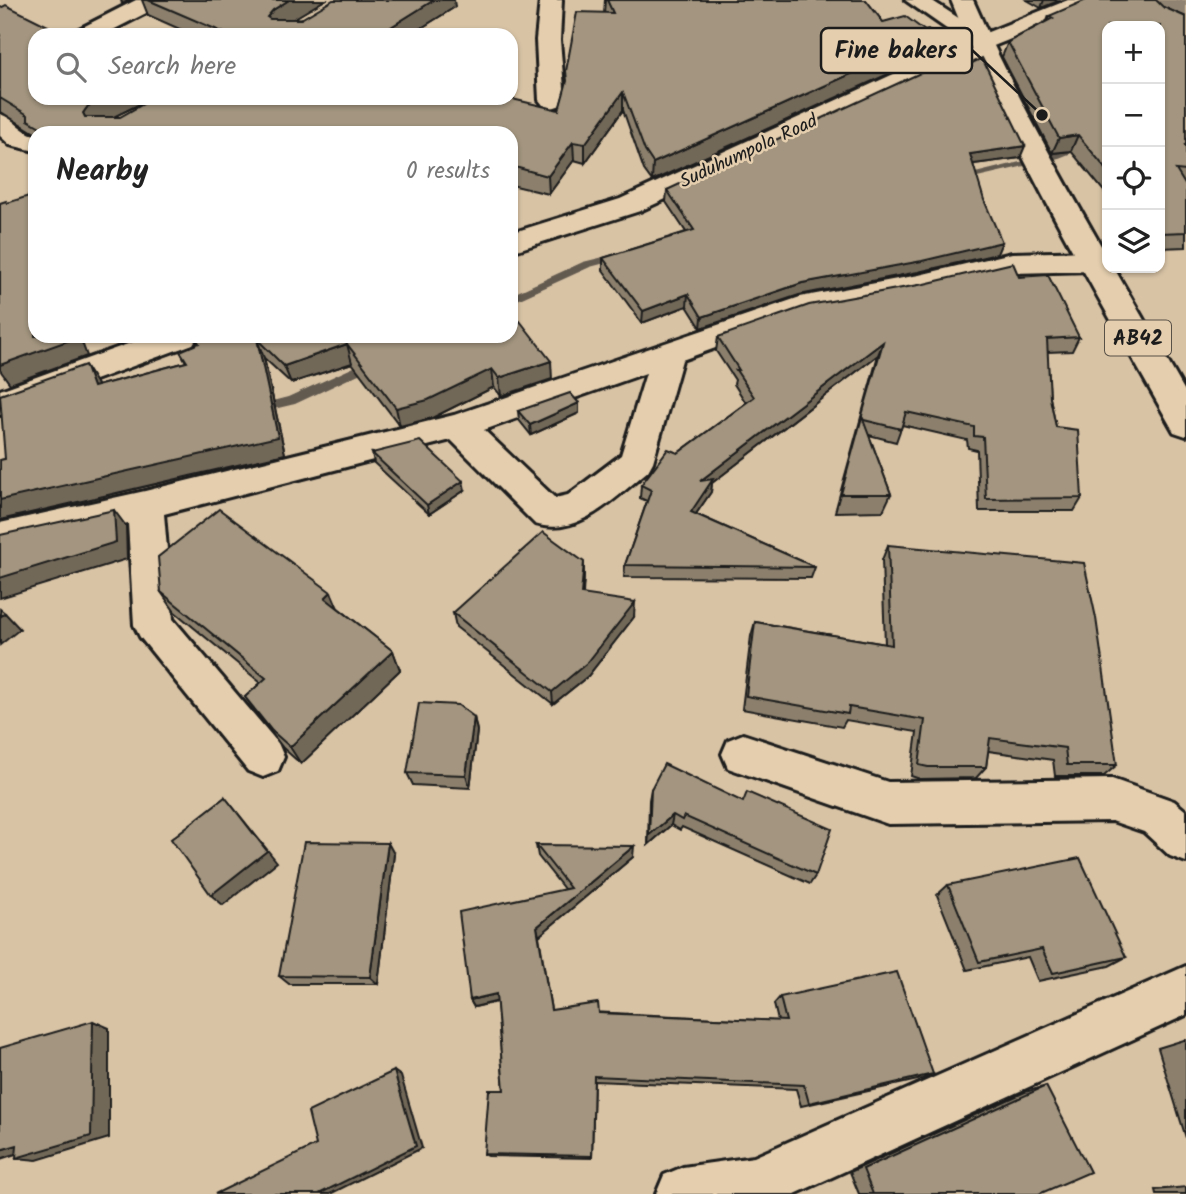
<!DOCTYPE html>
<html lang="en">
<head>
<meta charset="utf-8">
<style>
  :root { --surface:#fff; --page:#f2f2f2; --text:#222; --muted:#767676; --line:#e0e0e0 }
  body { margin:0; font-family:Kalam,sans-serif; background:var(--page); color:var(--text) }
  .controls { position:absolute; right:21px; top:21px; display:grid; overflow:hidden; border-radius:14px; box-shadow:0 2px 5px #0004 }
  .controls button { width:63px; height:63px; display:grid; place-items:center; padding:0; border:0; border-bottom:2px solid var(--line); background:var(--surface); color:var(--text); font:35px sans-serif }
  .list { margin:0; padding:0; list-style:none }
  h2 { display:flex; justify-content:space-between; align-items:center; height:91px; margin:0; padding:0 28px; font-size:30px }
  h2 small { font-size:23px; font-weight:400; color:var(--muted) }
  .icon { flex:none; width:38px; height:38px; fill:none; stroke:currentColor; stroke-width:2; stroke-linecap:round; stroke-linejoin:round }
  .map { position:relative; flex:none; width:1186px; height:1194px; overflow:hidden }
  .search { position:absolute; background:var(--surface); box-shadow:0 2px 5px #0004; left:28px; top:28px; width:490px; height:77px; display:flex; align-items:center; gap:18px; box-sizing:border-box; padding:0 24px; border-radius:21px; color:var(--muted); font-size:26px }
  .panel { position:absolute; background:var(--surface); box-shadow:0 2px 5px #0004; left:28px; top:126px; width:490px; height:217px; border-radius:21px }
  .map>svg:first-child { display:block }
</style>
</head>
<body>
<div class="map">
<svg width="1186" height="1194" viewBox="0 0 1186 1194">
  <rect width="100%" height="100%" fill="#d8c3a5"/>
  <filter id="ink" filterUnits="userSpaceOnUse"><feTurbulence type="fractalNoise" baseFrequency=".0143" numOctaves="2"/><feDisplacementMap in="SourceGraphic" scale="14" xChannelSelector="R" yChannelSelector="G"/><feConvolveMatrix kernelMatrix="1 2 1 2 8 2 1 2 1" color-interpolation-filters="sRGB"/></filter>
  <g filter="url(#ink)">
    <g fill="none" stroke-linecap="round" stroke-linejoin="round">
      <g fill="#625a4f" fill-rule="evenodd">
        <polygon points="1107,133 1107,139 1059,158 960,181 955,178 1053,154"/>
        <polygon points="620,253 624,254 624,258 590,267 511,303 511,295 583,262"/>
        <polygon points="374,358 378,359 378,365 295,404 257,413 251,409 253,406 288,397"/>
      </g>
      <polygon fill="#908371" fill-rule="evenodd" points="1146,0 1186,0 1186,32 1168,28"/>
      <defs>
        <g id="minor">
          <polygon points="136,0 165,0 162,5 103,35 73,35 77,30"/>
          <polygon points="540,0 562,0 560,40 565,100 561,105 552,108 543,105 539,100 536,40"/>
          <polygon points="905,0 931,0 983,34 1068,0 1099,0 1096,5 991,47 996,53 993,58 938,72 640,211 511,252 511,233 620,199 920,62 974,48"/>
          <path d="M0 114C14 118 21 132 35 135V151L10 145 0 136Z"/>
          <path d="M1095 251 1105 254V268L1095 271 1012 273 919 295 805 316 682 360 653 462 648 471C617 496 578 538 535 524L451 440 164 514 173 619 278 743 284 757 278 771 263 777 248 771 140 637 134 625 128 523 0 553V523L145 491 454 415 800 297 919 275 1012 253ZM646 373 621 455 568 495 555 498 484 430Z"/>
          <polygon points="150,336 198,336 193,344 0,415 0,390"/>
          <polygon points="743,734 888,782 1112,779 1174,801 1186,811 1186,862 1170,856 1144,832 1112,821 888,824 728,768 722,754 728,740"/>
          <polygon points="1186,966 1186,1015 795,1194 656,1194 664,1175 683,1167 754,1157"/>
        </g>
        <path id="major" d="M951 0H973C1012 89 1059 172 1107 256V268H1114L1186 393V436L1174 432C1095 291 1011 150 951 0Z"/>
      </defs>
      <use href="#minor" stroke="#1c1c1c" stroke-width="6"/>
      <use href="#major" stroke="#1c1c1c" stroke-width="6"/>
      <use href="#minor" fill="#e4ceae" fill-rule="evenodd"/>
      <use href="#major" fill="#e4ceae" fill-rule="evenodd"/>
    </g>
    <g fill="#8c806d" stroke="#1c1c1c" stroke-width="2">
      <polygon points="142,0 325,0 292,19 455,7 410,35 193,35 148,15"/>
      <polygon points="605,0 866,0 883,22 934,56 919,60 652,181 644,170 623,110 585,163 574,160 549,194 511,185 511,133 35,133 1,112 0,112 0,8 35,98 152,98 113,117 120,117 559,110 567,83 566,71 604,13"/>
      <polygon points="1027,0 1061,0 1041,8"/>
      <polygon points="1163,7 1186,17 1186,247 1160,248 1160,26 1107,26 1107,195 1071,151 1052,153 1002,57 1008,42 1047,21 1049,16"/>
      <polygon points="1020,158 973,164 997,254 918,272 799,295 701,328 687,306 642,323 603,270 603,258 686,232 666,202 667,190"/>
      <polygon points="1019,277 1079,337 1072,351 1047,352 1050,398 1056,427 1082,498 1074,511 979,511 977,450 968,448 967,440 902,425 896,442 869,435 891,494 883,511 835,512 878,355 712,483 711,492 696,514 815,567 811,578 624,577 625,565 647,501 640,498 641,485 678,453 746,403 734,384 735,380 716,351 718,337"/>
      <polygon points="194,336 511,336 552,379 501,396 494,387 432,418 400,426 352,363 291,383 264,358 285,454 0,520 0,460 5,459 96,383 97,386 186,362 180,351 198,344"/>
      <polygon points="518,411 579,413 531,435 519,420"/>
      <polygon points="372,453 465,490 429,514 374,463"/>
      <polygon points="888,545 1117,765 1104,776 1055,776 1053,760 988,751 986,767 976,778 920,779 911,776 917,732 846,720 842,727 742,709 751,636 755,622 885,644 882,560"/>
      <polygon points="584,576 583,594 634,617 588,676 553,704 456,627 453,613"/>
      <polygon points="161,592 337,607 393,651 400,670 301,764 283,748 258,715 245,697 261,683 175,612"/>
      <polygon points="474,717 477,731 470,788 413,785 407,773"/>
      <polygon points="651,789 816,875 810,884 682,827 680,830 671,825 648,845 649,800"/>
      <polygon points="536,845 633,857 539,936 551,1010 778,1021 774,1004 780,997 933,1074 922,1079 801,1106 796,1089 594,1081 592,1158 488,1156 484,1154 504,1090 497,1002 474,1007 470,1000 564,889 538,856"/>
      <polygon points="394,854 378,984 289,984 279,976"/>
      <polygon points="948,885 1126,957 1109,966 1038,981 1028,957 967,970 937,895"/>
      <polygon points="1184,1040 1186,1040 1186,1138 1158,1048"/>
      <polygon points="1046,1086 1039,1194 859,1194 850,1172 1025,1092"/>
      <polygon points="1186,1187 1186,1194 1156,1194 1155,1190"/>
    </g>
    <g fill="#726859" stroke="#1c1c1c" stroke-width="2">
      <polygon points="121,0 131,0 122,4"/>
      <polygon points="289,0 325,0 278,28 267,17 273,10"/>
      <polygon points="434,0 454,0 455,7 410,35 378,35"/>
      <polygon points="1044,0 1061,0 1041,8"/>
      <polygon points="939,37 934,56 919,60 652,181 653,163 924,41"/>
      <polygon points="623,92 623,110 585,163 585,144"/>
      <polygon points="106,98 152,98 97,125 92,132 83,113 88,106"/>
      <polygon points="1078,135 1071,151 1052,153 1059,138"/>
      <polygon points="573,142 574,160 549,194 548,176"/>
      <polygon points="1025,146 1020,158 966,165 970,154"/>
      <polygon points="1002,242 997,254 918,272 799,295 701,328 702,317 802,283"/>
      <polygon points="688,294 687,306 642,323 643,311"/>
      <polygon points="75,336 81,336 80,337 87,356 10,384 0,370 0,352"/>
      <polygon points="257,339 264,358 285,454 0,520 0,500"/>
      <polygon points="883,342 878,355 712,483 711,492 689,524 691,512 700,481"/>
      <polygon points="347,344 352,363 291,383 284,366"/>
      <polygon points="551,361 552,379 501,396 499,378"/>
      <polygon points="85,365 96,383 104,405 93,387"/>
      <polygon points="492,369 494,387 432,418 400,426 396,408"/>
      <polygon points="579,403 579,413 531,435 530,425"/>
      <polygon points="463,481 465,490 429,514 427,505"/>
      <polygon points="114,510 126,526 127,559 0,598 0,578"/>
      <polygon points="584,562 584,576 581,608 581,594"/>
      <polygon points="331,592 340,613 325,598"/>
      <polygon points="635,602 634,617 588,676 553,704 552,692"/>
      <polygon points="5,613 20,629 0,645 0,617"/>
      <polygon points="393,651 400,670 301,764 290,747"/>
      <polygon points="474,717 477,731 470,788 466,775"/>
      <polygon points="225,797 277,862 223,905 211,895"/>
      <polygon points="673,815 671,825 648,845 649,835"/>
      <polygon points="388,843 394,854 378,984 370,977"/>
      <polygon points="634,846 633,857 539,936 537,927"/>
      <polygon points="496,994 499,1001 474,1007 470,1000"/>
      <polygon points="93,1021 109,1028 109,1138 37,1160 16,1158"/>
      <polygon points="394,1071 401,1076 422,1148 330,1194 319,1194"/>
      <polygon points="17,1145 37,1147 0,1159 0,1150"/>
    </g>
    <g fill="#a3957f" stroke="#1c1c1c" stroke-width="2">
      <polygon points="148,0 289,0 273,10 267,17 270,19 301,19 333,0 434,0 378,35 229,35"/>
      <polygon points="607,0 866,0 883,22 905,16 925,31 928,30 939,37 924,41 653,163 645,151 623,92 585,144 573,142 548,176 511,166 511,133 51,133 28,120 28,115 0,98 0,8 6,5 66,35 35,35 35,98 106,98 88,106 83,113 85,117 120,117 154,98 508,98 559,110 567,81 566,71 577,12 613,13"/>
      <polygon points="1086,0 1156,0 1163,7 1186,17 1186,145 1185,145 1186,147 1186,171 1176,170 1186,186 1186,232 1160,233 1160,26 1107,26 1107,170 1078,135 1059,138 1008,42 1053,18 1049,16"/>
      <polygon points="982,58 1025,146 970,154 984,200 1002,242 922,261 802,283 702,317 688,294 643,311 603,258 694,230 667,190 942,63 958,59 968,65"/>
      <polygon points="35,194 35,336 75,336 76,338 0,365 0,203 6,201 7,203"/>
      <polygon points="1013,263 1019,277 1048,275 1079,337 1047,339 1050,398 1056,427 1078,430 1082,498 986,499 983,437 974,436 974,427 906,412 901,429 864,420 862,417 861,419 883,342 700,481 713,479 691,512 815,567 625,565 651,490 641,485 668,449 678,453 754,397 736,370 739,370 718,337 809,305 924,284"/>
      <polygon points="520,321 551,361 499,378 492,369 428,400 396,408 347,344 284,366 257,339 278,437 0,500 0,460 5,459 0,395 85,365 93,387 187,362 180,351 199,343 195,336 511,336 511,325"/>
      <polygon points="570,393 579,403 530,425 518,411"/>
      <polygon points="862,417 891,494 841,494"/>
      <polygon points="420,441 463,481 427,505 372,453"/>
      <polygon points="219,509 331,592 325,598 393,651 290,747 272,731 245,697 266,678 161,592 158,557"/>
      <polygon points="114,510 116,542 0,578 0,535"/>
      <polygon points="543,532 584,562 581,594 635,602 588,662 552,692 453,613"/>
      <polygon points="888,545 1084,563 1096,618 1117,765 1067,765 1065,748 990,738 986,767 928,767 919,765 925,720 849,707 848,714 746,696 755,622 892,645"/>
      <polygon points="0,609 5,613 0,617"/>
      <polygon points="419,703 458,705 474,717 466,775 407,773"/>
      <polygon points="664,764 743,802 747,792 832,829 816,875 684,816 682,820 673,815 649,835 651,789"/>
      <polygon points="225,797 267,851 211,895 171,839"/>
      <polygon points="304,842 388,843 370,977 279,976"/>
      <polygon points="536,845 634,846 537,927 551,1010 598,1003 599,1013 786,1021 780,997 897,972 933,1074 809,1103 804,1085 594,1076 592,1156 484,1154 489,1090 504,1090 496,994 470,1000 459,912 570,888"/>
      <polygon points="1080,858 1126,957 1053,973 1042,949 979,962 948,885"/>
      <polygon points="93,1021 91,1136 16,1158 17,1145 0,1150 0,1048"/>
      <polygon points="394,1071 416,1146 319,1194 215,1194 316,1145 308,1112"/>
      <polygon points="1046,1086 1090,1172 1039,1194 873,1194 863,1169"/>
    </g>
  </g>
  <g text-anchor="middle" stroke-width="5" stroke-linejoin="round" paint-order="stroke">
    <g font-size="19" fill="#1c1c1c" stroke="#e4ceae">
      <text transform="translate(748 150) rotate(-25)" y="7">Suduhumpola Road</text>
    </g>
    <rect fill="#e4ceae" stroke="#585148" stroke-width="2" x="1105" y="320.5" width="66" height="35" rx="5"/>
    <g font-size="21" font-weight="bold" fill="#1c1c1c">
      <text x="1138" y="345">AB42</text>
    </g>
  </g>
  <path fill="none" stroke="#1c1c1c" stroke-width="2.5" d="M1042 115L972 50"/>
  <circle fill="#1c1c1c" stroke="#e4ceae" stroke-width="2.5" cx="1042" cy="115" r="7"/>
  <rect fill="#e4ceae" stroke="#1c1c1c" stroke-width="2.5" x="821" y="28" width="151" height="45" rx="7"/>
  <g font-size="24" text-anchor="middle" font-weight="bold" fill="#1c1c1c">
    <text x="896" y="58">Fine bakers</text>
  </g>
</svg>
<div class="controls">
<button>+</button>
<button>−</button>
<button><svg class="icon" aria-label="locate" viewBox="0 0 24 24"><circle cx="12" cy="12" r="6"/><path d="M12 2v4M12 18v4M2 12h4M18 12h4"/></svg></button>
<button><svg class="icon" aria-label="layers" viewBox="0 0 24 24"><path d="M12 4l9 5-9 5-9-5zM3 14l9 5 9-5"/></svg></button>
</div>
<div class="search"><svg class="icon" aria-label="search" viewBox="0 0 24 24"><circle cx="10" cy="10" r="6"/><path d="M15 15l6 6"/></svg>Search here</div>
<section class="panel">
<h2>Nearby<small>0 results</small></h2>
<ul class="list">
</ul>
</section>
</div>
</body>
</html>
